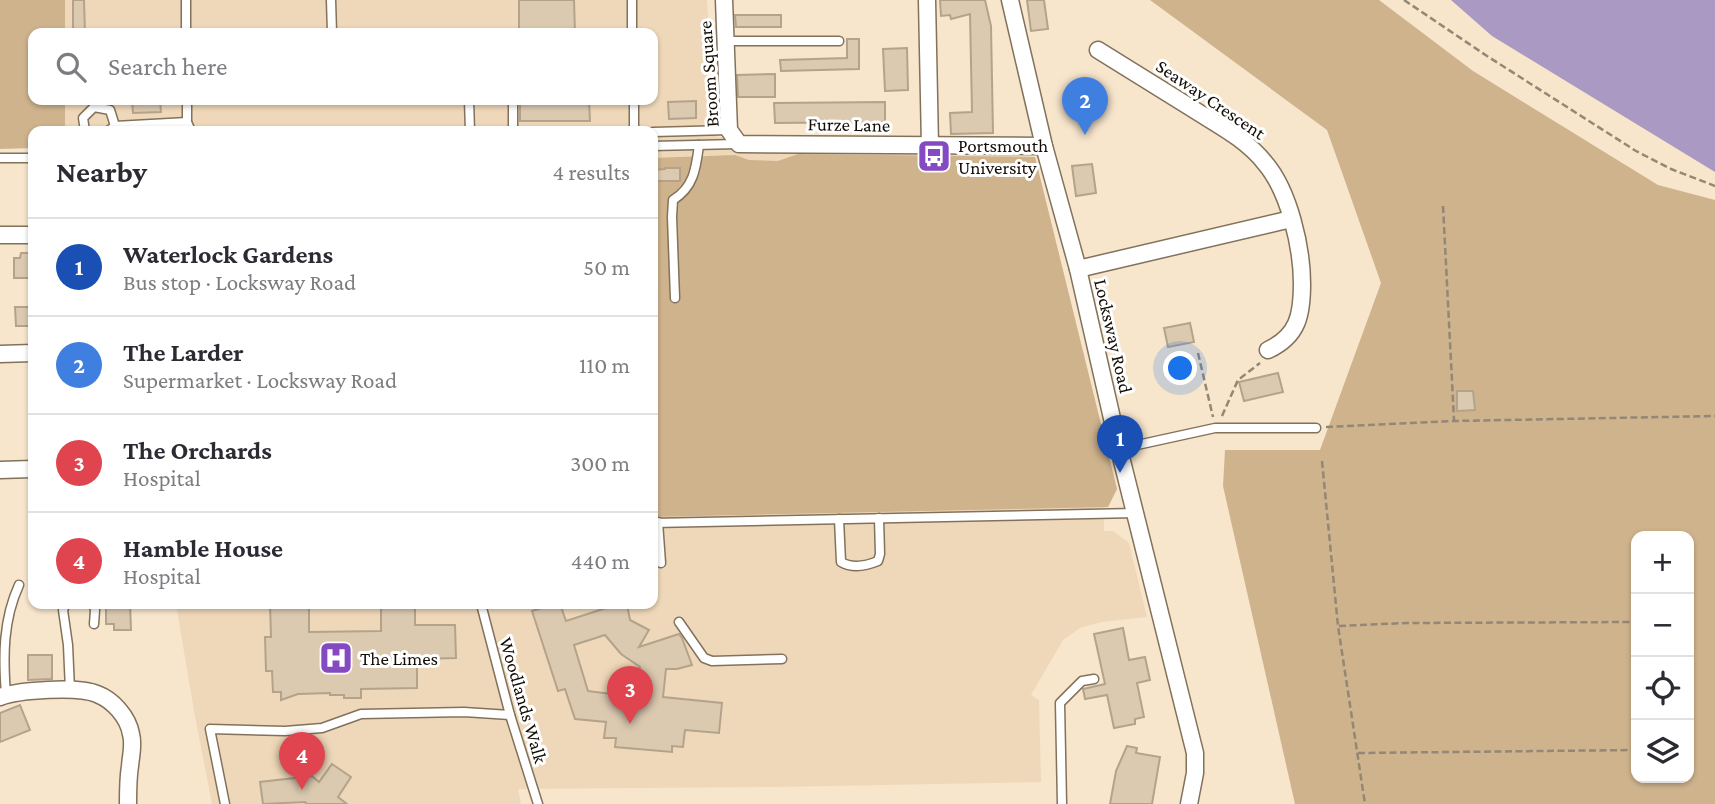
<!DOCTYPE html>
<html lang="en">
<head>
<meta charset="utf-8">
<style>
  :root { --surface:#fff; --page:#f7f7f7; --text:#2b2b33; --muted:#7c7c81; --line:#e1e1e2; --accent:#111827 }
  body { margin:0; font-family:"Crimson Pro",serif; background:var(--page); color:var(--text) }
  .controls { position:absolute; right:21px; bottom:21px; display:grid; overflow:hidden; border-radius:14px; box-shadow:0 2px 5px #0004 }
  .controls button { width:63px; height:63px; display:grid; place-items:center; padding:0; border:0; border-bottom:2px solid var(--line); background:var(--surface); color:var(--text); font:35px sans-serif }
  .you { position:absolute; left:1181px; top:369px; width:24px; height:24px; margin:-18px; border:5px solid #fff; border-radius:50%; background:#1a73e8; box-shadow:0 0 0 10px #1a73e833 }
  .badge { display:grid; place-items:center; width:46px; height:46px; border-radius:50%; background:var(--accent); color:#fff; font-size:23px; font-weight:700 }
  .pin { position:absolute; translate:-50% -58px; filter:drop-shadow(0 2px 4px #0008) }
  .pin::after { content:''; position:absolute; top:37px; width:24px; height:21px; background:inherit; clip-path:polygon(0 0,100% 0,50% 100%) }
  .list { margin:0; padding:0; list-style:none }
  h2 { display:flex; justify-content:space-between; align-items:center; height:91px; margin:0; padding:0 28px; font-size:30px }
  h2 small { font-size:23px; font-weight:400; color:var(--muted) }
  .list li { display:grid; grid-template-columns:46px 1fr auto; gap:21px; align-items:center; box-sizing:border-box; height:98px; padding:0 28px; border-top:2px solid var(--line) }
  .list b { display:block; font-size:26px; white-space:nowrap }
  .list p { margin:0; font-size:23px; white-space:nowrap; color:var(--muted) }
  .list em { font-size:23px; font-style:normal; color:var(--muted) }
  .icon { flex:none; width:38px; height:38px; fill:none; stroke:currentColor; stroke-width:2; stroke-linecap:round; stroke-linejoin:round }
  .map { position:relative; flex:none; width:1715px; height:804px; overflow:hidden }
  .search { position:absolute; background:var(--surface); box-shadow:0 2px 5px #0004; left:28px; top:28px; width:630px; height:77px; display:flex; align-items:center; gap:18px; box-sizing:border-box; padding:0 24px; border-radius:14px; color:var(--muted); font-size:26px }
  .panel { position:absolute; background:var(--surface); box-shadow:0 2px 5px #0004; left:28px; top:126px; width:630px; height:483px; border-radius:14px }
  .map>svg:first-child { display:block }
</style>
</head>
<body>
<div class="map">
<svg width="1715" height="804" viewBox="0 0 1715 804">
  <rect width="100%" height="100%" fill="#f7e5cc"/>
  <polygon fill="#efd8b9" points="65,0 707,0 717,137 1035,157 1117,489 1108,507 1104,508 1104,531 1113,531 1129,543 1147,617 1101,622 1080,628 1063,640 1031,695 1039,700 1041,782 775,787 518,789 521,804 212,804 194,711 176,604 653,604 653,131 65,131 65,100 653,100 653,33 65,33"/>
  <g fill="#ceb38d" fill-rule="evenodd">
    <polygon points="0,0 65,0 65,33 33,33 33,100 65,100 65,131 33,131 33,148 0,149"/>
    <path d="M1150 0H1379L1473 71 1658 185 1715 200V804H1295L1223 486 1225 450H1320L1381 283 1327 130ZM1636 536H1689V778H1636Z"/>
    <polygon points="798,154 1035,157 1117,489 1108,507 653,517 653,158 735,155 749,160 778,161"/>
  </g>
  <polygon fill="#aa99c3" points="1451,0 1715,0 1715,172 1492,36"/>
  <g fill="#dbc9b0" stroke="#b4a38b" stroke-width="2" fill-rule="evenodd">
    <polygon points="73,0 84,0 85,33 73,33"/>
    <polygon points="519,0 574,0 575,33 519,33"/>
    <polygon points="940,0 985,0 991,26 993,133 951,134 950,113 972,112 970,14 951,19 950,15 941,16"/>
    <polygon points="1027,0 1044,0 1048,29 1031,31"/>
    <polygon points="735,15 781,15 781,27 736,27"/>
    <polygon points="847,39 859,39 859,69 781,71 780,60 847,58"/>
    <polygon points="907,48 908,90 885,91 883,49"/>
    <polygon points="775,74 775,97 738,97 737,75"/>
    <polygon points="132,100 160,100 161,112 133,113"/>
    <polygon points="551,100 589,100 590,121 520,121 520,103 551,103"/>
    <polygon points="696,101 696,118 669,119 668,102"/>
    <polygon points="885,102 885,122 775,123 774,103"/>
    <polygon points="1092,164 1096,193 1076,196 1072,166"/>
    <polygon points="665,168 680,168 680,181 653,181 653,170 665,169"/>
    <polygon points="21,253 33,253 33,278 14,278 14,258 20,258"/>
    <polygon points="15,307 33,307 33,326 16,326"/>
    <polygon points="1190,323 1194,342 1168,347 1164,328"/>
    <polygon points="1278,373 1283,392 1244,401 1239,382"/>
    <polygon points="1457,391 1473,391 1475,410 1457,411"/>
    <polygon points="106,604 130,604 131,630 114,630 114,624 106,624"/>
    <polygon points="270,604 309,604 309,632 381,631 381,604 415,604 415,625 455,625 456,658 417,659 417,688 361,689 361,698 344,698 344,695 330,695 330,693 298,694 281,700 281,692 273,692 272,671 266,671 265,637 271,637"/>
    <path d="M554 604H560L566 621 606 608 605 604H627L630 620 649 630 639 647 679 634 682 638 692 665 677 669H666L663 697 722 703 719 733 685 730 683 747 672 746V752L615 747 616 738H604L606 722 575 719 565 689 558 691 532 611ZM605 635 621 654 640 667 635 697 588 691 574 645Z"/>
    <polygon points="1123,628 1129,660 1145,657 1150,680 1137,683 1144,717 1135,719 1135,724 1114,728 1107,695 1085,699 1083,689 1105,684 1094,634"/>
    <polygon points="28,655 52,655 52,679 28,680"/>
    <polygon points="20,705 30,730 0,742 0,713"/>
    <polygon points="1127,746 1137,748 1136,753 1160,757 1152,804 1110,804 1116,771"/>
    <polygon points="332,764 351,777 338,797 347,804 307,804 305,802 263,804 260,782 312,776 319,782"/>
  </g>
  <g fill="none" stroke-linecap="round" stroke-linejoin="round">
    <defs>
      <g id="service">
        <polyline points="186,0 186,33"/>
        <polyline points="331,0 332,33"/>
        <polyline points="632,0 632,33"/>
        <polyline points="726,41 839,41"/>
        <polyline points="187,100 187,122 191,131"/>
        <polyline points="469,100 470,131"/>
        <polyline points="513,100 513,131"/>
        <polyline points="634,100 634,131"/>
        <polyline points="86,131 85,131 83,118 94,107 110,110 115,126"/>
        <polyline points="108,131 115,126 187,122"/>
        <polyline points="653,132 729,130"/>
        <polyline points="653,146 737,144"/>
        <polyline points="0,158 33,158"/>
        <path d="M675 298 672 217 673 200C694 187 696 168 699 145"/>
        <polyline points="1119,449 1215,428 1316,428"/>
        <path d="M839 519 841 562C853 569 866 566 878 561L880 554 879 518"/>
        <polyline points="658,522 661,563"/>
        <polyline points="653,523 1136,513"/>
        <polyline points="66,604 63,610 68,645 70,690"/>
        <polyline points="93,604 95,610 94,624"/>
        <polyline points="481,604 510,715 538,804"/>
        <polyline points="679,622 704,658 712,661 782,659"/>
        <path d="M6 695C3 656 3 620 19 585"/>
        <polyline points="225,804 210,729 285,731 322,728 361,714 464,712 510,715"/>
        <polyline points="1062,804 1060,703 1082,681 1094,679"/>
      </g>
      <g id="minor">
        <polyline points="724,0 729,130 739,144 1044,146"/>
        <polyline points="927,0 930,146"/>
        <polyline points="1010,0 1044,146 1078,269 1119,449 1195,753 1195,773 1189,804"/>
        <path d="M1098 50C1129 69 1161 89 1193 109 1218 125 1246 139 1265 163 1289 191 1302 247 1302 284 1302 315 1298 336 1268 350"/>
        <polyline points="0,235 31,235"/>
        <polyline points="1078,269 1291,219"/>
        <polyline points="0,354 33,353"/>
        <polyline points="0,470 32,469"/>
        <path d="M0 697C19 690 78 686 97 694 113 700 128 717 131 734 134 745 131 754 130 766 128 778 128 791 128 804"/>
      </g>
    </defs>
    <use href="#service" stroke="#82725b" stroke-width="11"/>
    <use href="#minor" stroke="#82725b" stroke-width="19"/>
    <g stroke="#938775" stroke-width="2.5" stroke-dasharray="7 3.5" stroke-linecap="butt">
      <polyline points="1404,0 1487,56 1636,151 1671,169 1715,186"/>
      <polyline points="1443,206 1454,420"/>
      <polyline points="1198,353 1213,417"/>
      <polyline points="1222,416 1238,380 1260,363"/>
      <polyline points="1326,427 1454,421 1715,416"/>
      <polyline points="1322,461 1338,626 1365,804"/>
      <polyline points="1339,626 1406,623 1636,622"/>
      <polyline points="1358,753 1634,750"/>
    </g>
    <use href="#service" stroke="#fff" stroke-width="8"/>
    <use href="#minor" stroke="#fff" stroke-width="16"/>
  </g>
  <defs>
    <symbol id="bus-square" viewBox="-11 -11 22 22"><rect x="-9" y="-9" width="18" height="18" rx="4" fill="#854ac1" stroke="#fff"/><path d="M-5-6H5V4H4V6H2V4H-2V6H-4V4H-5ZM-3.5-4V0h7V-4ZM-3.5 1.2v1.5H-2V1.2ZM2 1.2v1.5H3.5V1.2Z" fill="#fff"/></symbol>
    <symbol id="hospital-square" viewBox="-11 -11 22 22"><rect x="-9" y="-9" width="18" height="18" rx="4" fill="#854ac1" stroke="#fff"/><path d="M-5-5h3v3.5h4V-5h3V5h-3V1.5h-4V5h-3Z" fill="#fff"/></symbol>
  </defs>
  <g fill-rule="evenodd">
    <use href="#bus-square" x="915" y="137" width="38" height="38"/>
    <use href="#hospital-square" x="317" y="639" width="38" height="38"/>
  </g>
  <g text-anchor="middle" stroke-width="6" stroke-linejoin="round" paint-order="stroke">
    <g font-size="19" fill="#120d05" stroke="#fff">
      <text transform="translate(708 74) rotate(-94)" y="7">Broom Square</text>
      <text transform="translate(1211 99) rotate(34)" y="7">Seaway Crescent</text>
      <text transform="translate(849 124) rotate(1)" y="7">Furze Lane</text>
      <text transform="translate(1114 336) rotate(77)" y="7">Locksway Road</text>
      <text transform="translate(524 700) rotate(74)" y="7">Woodlands Walk</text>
    </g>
    <g font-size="19" fill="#120d05" stroke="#fff" text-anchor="start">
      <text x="958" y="152">Portsmouth<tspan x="958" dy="22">University</tspan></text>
      <text x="360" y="665">The Limes</text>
    </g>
  </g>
</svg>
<div class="controls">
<button>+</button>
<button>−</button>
<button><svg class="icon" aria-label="locate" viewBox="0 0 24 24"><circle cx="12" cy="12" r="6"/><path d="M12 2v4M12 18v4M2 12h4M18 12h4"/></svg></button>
<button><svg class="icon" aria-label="layers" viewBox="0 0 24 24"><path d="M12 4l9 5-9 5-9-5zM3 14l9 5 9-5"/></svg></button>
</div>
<div class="you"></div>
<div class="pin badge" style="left:1120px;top:473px;background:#1a4fb4">1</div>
<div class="pin badge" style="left:1085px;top:135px;background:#3f7fe0">2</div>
<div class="pin badge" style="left:630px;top:724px;background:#e0444e">3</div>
<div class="pin badge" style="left:302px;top:790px;background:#e0444e">4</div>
<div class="search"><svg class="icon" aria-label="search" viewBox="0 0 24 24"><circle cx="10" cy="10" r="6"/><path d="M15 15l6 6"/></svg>Search here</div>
<section class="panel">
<h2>Nearby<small>4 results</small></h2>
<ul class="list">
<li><span class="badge" style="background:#1a4fb4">1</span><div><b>Waterlock Gardens</b><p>Bus stop · Locksway Road</p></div><em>50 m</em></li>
<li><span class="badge" style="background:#3f7fe0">2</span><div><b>The Larder</b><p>Supermarket · Locksway Road</p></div><em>110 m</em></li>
<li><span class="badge" style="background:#e0444e">3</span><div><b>The Orchards</b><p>Hospital</p></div><em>300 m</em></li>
<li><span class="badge" style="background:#e0444e">4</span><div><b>Hamble House</b><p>Hospital</p></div><em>440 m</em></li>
</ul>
</section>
</div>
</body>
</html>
